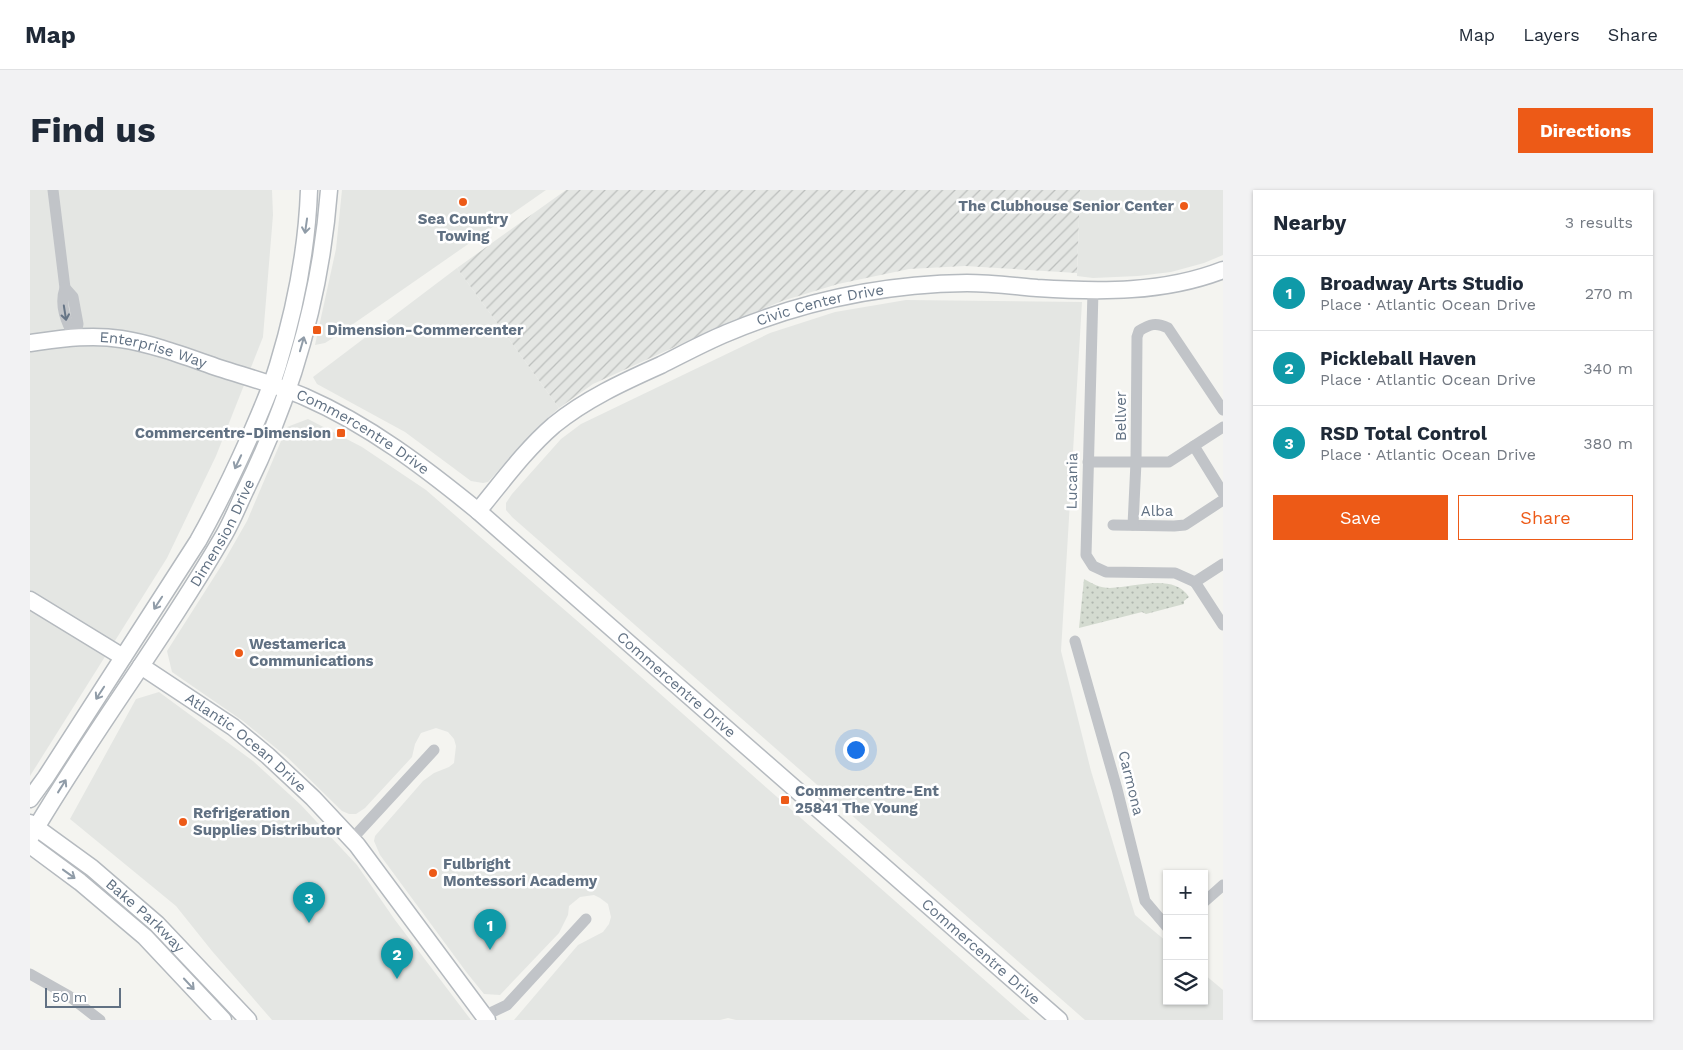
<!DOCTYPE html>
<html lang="en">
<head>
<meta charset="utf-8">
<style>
  :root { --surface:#fff; --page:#f2f2f3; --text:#1f2937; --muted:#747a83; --line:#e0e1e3; --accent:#ed5a17 }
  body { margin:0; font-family:"Work Sans",sans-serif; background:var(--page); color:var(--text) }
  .controls { position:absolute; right:15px; bottom:15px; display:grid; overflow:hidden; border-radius:0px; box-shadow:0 1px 4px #0004 }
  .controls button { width:45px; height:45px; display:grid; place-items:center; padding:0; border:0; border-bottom:1px solid var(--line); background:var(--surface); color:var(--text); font:25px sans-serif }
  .scale { position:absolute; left:15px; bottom:12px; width:76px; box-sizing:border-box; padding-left:5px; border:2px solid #617183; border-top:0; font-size:14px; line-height:18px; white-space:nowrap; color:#617183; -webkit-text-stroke:4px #fff; paint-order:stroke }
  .you { position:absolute; left:825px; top:559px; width:18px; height:18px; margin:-12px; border:4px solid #fff; border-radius:50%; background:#1a73e8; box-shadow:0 0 0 8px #1a73e833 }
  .badge { display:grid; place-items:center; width:32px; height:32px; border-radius:50%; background:var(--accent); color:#fff; font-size:16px; font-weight:700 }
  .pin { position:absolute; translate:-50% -41px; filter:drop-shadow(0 1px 2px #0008) }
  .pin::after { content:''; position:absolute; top:26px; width:18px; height:15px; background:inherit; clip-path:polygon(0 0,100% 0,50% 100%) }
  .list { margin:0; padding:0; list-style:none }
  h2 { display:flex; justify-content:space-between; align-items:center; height:65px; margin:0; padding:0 20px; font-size:21px }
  h2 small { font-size:16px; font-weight:400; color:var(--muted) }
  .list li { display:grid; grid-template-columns:32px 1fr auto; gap:15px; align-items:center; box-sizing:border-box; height:75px; padding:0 20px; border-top:1px solid var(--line) }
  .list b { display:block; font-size:19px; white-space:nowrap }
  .list p { margin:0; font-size:16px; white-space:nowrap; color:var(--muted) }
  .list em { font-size:16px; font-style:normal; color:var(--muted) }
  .actions { display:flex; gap:10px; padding:15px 20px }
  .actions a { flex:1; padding:11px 0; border:1px solid var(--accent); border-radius:0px; text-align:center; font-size:18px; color:var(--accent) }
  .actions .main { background:var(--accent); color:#fff }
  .icon { flex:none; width:28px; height:28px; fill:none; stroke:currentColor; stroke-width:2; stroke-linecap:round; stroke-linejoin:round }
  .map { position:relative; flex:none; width:1193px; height:830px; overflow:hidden; border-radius:0px }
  header { display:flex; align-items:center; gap:30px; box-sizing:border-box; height:70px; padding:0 25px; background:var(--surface); border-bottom:1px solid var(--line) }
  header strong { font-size:24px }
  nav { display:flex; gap:28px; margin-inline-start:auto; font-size:18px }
  .intro { display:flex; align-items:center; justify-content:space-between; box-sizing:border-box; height:120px; padding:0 30px }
  h1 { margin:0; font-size:35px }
  .button { padding:12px 22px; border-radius:0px; background:var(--accent); color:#fff; font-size:18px; font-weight:700 }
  main { display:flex; gap:30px; padding:0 30px }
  aside { flex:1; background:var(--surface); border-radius:0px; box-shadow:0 1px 4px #0004 }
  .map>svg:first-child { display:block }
</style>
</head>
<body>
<header>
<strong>Map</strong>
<nav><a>Map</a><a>Layers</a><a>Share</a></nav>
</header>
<div class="intro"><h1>Find us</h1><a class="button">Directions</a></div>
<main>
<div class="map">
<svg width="1193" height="830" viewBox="0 0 1193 830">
  <defs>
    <pattern id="industrial-furrows" width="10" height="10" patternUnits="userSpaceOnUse" patternTransform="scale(1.25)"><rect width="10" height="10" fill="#e4e6e3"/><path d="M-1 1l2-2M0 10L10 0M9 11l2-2" fill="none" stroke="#bcbfbd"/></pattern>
    <pattern id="park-dots" width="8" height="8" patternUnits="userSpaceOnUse" patternTransform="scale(1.25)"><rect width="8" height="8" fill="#d4dbd0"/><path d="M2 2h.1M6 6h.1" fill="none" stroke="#afb6ae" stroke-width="1.8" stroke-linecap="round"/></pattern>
  </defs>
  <rect width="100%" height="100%" fill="#f4f4f0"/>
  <g fill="#e4e6e3">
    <polygon points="0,0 242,0 243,25 233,147 186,266 137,368 0,586"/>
    <polygon points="312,0 516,0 303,148 295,153 285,155 306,59"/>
    <polygon points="1050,0 1193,0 1193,65 1174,73 1141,82 1108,86 1063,88 1047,86"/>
    <polygon points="427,78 529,218 508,237 458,292 453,293 441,291 375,242 287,194 283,187"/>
    <polygon points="876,110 1052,112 1031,461 1061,581 1105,725 1137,752 1137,811 1174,811 1174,784 1193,800 1193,830 1055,830 482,327 476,320 476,313 482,304 531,249 551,234 740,143 805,122"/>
    <polygon points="278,229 332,257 396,300 560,442 1000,830 706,830 698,828 690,830 484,830 548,755 573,742 579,734 581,727 578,714 570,708 564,705 550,707 539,716 538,725 529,743 470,805 454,804 437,783 350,665 344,651 345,646 393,591 404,583 419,577 424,573 426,556 424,549 418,542 406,538 391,543 385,554 382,567 335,618 326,624 319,624 312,621 258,568 213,531 142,482 137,461 193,373 217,331 257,237"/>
    <polygon points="129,502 223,571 271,615 327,675 365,730 441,830 242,830 182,761 146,716 40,629 106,509"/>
  </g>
  <polygon fill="url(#industrial-furrows)" points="536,0 1050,0 1047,83 935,76 879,79 808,94 752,111 682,140 563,194 529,218 427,78"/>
  <path fill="url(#park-dots)" d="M1054 389C1063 394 1070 398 1080 398 1106 397 1144 383 1159 407L1154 411V414L1116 424 1112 422 1049 438Z"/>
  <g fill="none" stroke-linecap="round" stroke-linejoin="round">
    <defs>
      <g id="secondary">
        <path id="s1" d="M0 153C30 149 60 144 91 149 124 154 157 167 189 178 217 187 247 195 275 207 339 235 394 277 448 321L1029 830"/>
        <path id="s2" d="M448 321C472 292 495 260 524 235 556 209 593 192 631 175 653 164 675 152 697 143 773 111 855 94 937 93 960 93 984 96 1007 98 1070 102 1134 103 1193 80"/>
        <polyline points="0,410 93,467"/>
        <path id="s3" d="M111 476 203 537 238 566 283 608 327 655 457 830"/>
        <path d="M0 609 16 587 168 351C187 317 204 282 220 246 230 223 241 199 248 175 265 119 277 58 279 0"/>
        <path id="s4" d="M0 633 62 678 127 734 218 830"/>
        <path id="s5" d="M0 648C60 545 134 449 194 345 202 331 208 316 215 301 262 206 291 105 299 0"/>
        <polyline points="0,655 50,692 115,747 193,830"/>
      </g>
    </defs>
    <use href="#secondary" stroke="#b5babf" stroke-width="19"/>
    <g stroke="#c1c4c8" stroke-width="11">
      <path d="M23 0 35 98C29 115 36 132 45 148"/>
      <polyline points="35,98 43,107 48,134 45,148"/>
      <polyline points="1063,101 1056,365 1063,376 1076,382 1145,383 1165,392"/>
      <polyline points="1164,256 1193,303"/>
      <polyline points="1058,272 1139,272 1193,237"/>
      <polyline points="1083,335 1144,336 1155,335 1193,310"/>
      <path d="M1103 335 1106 272 1107 147 1109 141C1120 134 1126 132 1138 138L1193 220"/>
      <polyline points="1165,392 1193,435"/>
      <polyline points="1165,392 1193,374"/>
      <polyline points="1045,451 1087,599 1115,711 1137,737"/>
      <polyline points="322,649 404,560"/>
      <polyline points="1174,712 1193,695"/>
      <polyline points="0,784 39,806 70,830"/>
      <polyline points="454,826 477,815 556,729"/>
    </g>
    <use href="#secondary" stroke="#fff" stroke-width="16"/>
  </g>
  <defs><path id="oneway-shaft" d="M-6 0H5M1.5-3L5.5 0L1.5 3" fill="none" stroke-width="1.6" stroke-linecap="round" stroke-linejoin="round" transform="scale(1.25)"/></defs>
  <g stroke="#909ca8">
    <use href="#oneway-shaft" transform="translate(276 36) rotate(98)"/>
    <use href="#oneway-shaft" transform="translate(272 154) rotate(-74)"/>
    <use href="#oneway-shaft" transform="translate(208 272) rotate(115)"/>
    <use href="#oneway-shaft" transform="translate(128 413) rotate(123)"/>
    <use href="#oneway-shaft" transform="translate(70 503) rotate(123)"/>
    <use href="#oneway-shaft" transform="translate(32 596) rotate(-58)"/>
    <use href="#oneway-shaft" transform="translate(39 684) rotate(36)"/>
    <use href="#oneway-shaft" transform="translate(159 794) rotate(47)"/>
  </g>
  <use stroke="#667586" href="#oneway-shaft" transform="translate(35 123) rotate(81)"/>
  <g fill="#ed5a17" stroke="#fff" stroke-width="2">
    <circle cx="433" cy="12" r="5"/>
    <circle cx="1154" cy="16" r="5"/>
    <rect x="282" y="135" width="10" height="10" rx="2.5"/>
    <rect x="306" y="238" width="10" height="10" rx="2.5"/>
    <circle cx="209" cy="463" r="5"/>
    <rect x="750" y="605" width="10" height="10" rx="2.5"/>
    <circle cx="153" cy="632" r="5"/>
    <circle cx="403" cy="683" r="5"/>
  </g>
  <g text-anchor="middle" stroke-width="5" stroke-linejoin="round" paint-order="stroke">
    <g font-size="15" font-weight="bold" fill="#617183" stroke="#fff" text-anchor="start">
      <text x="1144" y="21" text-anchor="end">The Clubhouse Senior Center</text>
      <text x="433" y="34" text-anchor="middle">Sea Country<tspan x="433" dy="17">Towing</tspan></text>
      <text x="297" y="145">Dimension-Commercenter</text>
      <text x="301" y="248" text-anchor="end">Commercentre-Dimension</text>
      <text x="219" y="459">Westamerica<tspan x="219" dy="17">Communications</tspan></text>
      <text x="765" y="606">Commercentre-Ent<tspan x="765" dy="17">25841 The Young</tspan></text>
      <text x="163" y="628">Refrigeration<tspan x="163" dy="17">Supplies Distributor</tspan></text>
      <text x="413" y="679">Fulbright<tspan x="413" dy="17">Montessori Academy</tspan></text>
    </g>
    <g font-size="15" fill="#617183" stroke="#fff">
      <text dy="5" stroke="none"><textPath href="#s2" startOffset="409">Civic Center Drive</textPath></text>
      <text dy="5" stroke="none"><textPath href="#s1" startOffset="125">Enterprise Way</textPath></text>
      <text transform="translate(1091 226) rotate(-90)" y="5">Bellver</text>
      <text dy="5" stroke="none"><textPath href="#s1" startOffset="352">Commercentre Drive</textPath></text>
      <text transform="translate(1042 291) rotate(-89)" y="5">Lucania</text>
      <text x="1127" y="326">Alba</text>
      <text dy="5" stroke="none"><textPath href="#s5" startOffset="361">Dimension Drive</textPath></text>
      <text dy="5" stroke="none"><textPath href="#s1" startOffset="756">Commercentre Drive</textPath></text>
      <text dy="5" stroke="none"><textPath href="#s3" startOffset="130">Atlantic Ocean Drive</textPath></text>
      <text transform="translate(1101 593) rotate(76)" y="5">Carmona</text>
      <text dy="5" stroke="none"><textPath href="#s4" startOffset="148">Bake Parkway</textPath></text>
      <text dy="5" stroke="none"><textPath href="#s1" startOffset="1161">Commercentre Drive</textPath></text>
    </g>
  </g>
</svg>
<div class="controls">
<button>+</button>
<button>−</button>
<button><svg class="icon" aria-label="layers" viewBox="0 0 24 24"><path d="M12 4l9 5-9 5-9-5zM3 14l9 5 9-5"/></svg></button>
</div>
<div class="scale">50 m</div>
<div class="you"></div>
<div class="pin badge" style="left:460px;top:760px;background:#0f9aa8">1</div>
<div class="pin badge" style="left:367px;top:789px;background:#0f9aa8">2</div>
<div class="pin badge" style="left:279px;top:733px;background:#0f9aa8">3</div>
</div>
<aside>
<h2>Nearby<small>3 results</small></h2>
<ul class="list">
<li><span class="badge" style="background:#0f9aa8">1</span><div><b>Broadway Arts Studio</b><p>Place · Atlantic Ocean Drive</p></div><em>270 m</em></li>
<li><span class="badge" style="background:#0f9aa8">2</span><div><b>Pickleball Haven</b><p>Place · Atlantic Ocean Drive</p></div><em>340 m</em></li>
<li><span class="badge" style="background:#0f9aa8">3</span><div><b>RSD Total Control</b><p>Place · Atlantic Ocean Drive</p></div><em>380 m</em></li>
</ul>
<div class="actions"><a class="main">Save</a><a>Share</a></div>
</aside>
</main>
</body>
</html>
